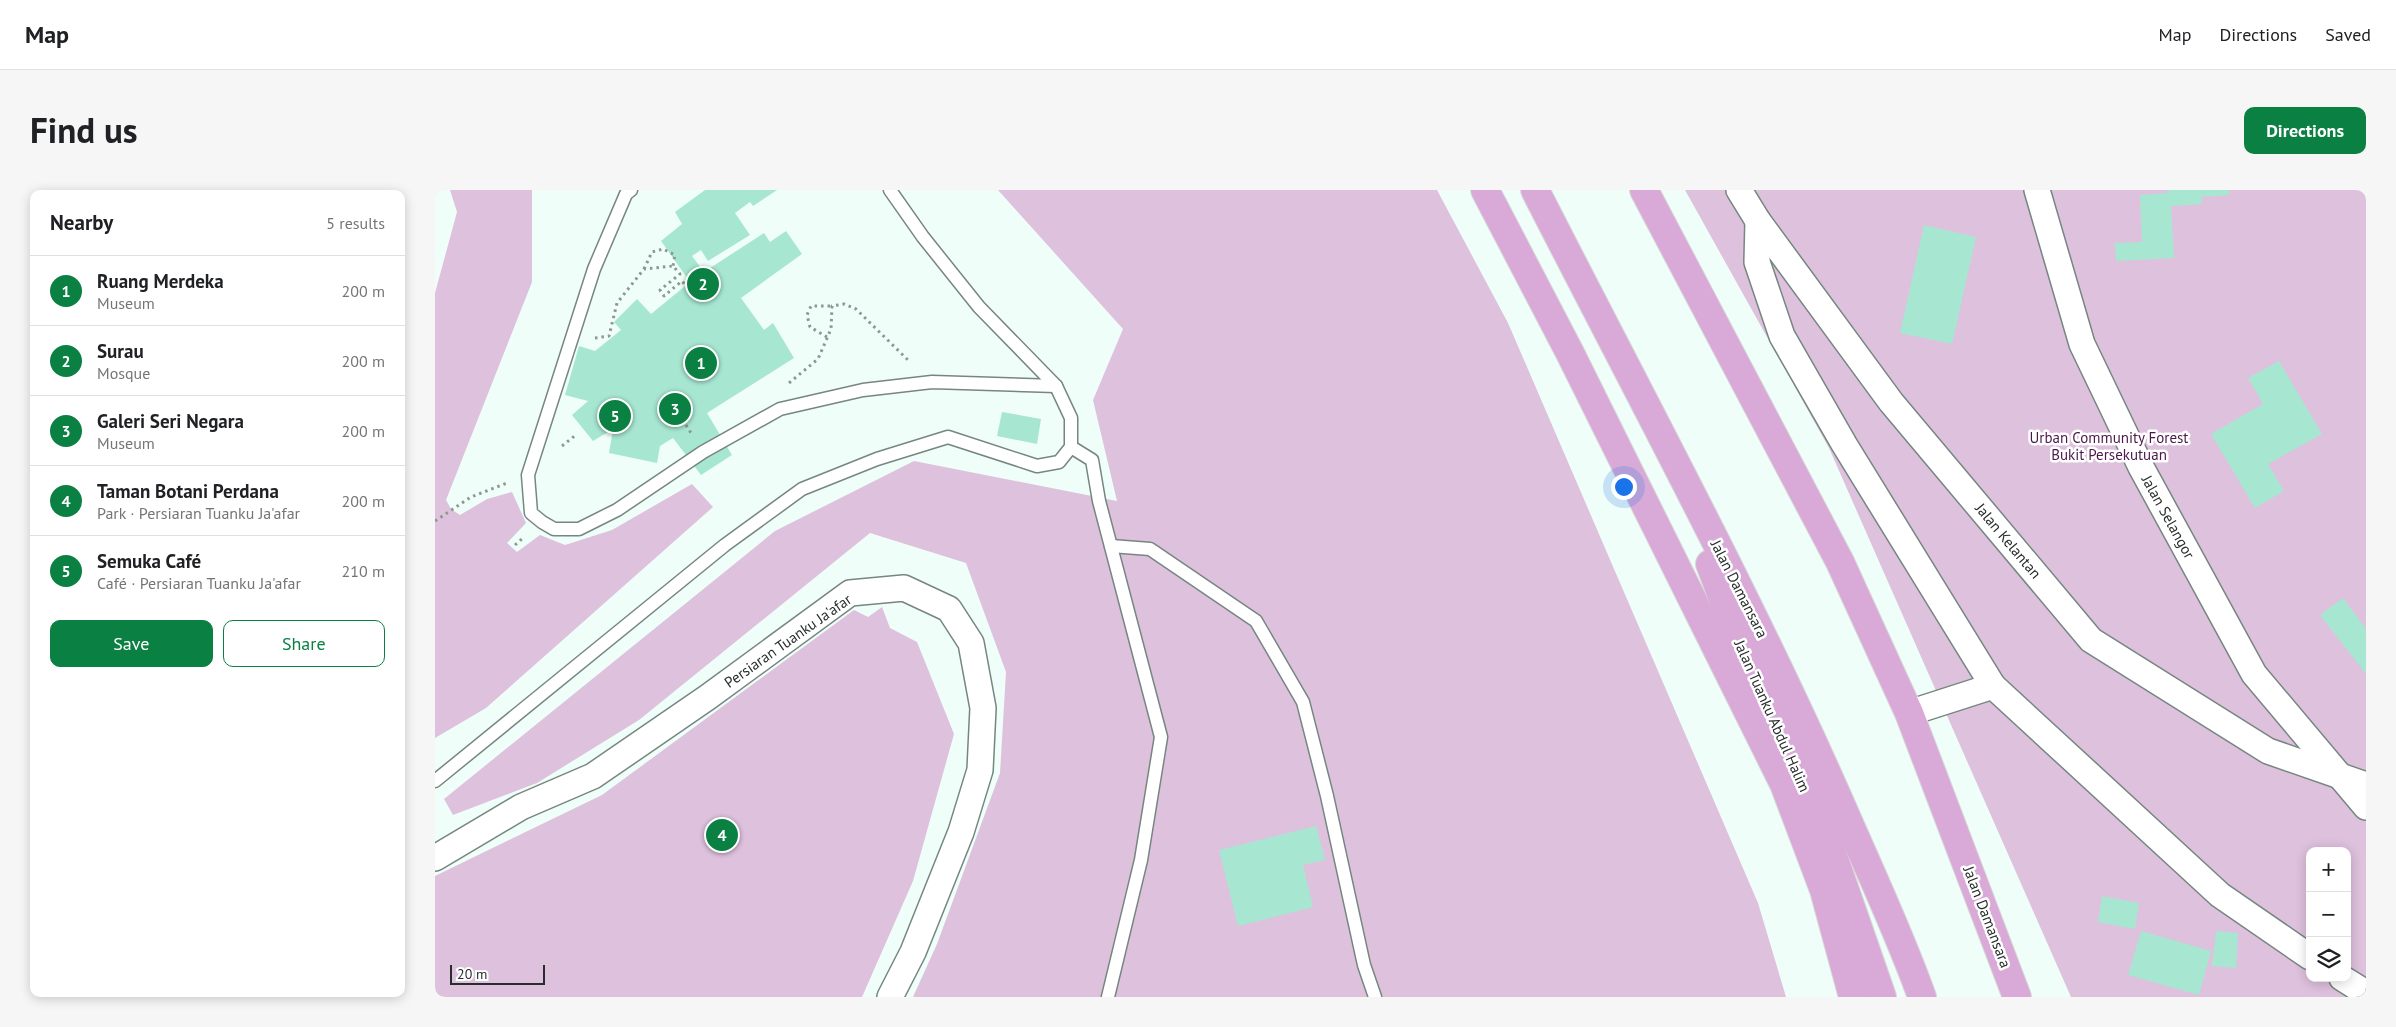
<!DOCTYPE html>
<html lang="en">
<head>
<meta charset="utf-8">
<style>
  :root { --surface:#fff; --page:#f6f6f6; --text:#202124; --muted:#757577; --line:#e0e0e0; --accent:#0b8043 }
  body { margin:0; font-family:"PT Sans",sans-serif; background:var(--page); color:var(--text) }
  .controls { position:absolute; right:15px; bottom:15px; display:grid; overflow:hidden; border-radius:10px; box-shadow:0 2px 12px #0003 }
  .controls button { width:45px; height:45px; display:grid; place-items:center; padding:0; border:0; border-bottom:1px solid var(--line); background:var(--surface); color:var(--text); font:25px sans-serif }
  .scale { position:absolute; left:15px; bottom:12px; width:95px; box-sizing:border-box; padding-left:5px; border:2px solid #262d2a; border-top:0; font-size:14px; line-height:18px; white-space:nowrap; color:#262d2a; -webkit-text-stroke:4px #fff; paint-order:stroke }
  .you { position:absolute; left:1188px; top:296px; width:18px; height:18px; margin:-12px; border:4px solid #fff; border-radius:50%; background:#1a73e8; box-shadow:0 0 0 8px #1a73e833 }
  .badge { display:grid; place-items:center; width:32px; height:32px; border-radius:50%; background:var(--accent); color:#fff; font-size:16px; font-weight:700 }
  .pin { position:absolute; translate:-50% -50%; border:2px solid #fff; box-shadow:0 1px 5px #0006 }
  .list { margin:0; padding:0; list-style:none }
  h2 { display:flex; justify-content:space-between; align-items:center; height:65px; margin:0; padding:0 20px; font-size:21px }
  h2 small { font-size:16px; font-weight:400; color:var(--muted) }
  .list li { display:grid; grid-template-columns:32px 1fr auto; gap:15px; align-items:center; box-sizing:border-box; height:70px; padding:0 20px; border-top:1px solid var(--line) }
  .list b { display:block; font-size:19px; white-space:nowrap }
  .list p { margin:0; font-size:16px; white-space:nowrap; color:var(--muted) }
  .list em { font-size:16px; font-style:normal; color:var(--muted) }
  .actions { display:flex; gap:10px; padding:15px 20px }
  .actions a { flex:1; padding:11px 0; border:1px solid var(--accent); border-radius:10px; text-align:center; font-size:18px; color:var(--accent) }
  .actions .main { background:var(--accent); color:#fff }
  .icon { flex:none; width:28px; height:28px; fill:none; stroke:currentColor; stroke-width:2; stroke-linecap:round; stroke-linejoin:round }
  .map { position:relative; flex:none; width:1931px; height:807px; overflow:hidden; border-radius:10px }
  header { display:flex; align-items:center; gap:30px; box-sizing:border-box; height:70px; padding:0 25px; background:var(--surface); border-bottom:1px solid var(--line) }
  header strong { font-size:24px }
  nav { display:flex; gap:28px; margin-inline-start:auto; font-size:18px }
  .intro { display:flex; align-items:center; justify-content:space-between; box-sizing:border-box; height:120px; padding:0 30px }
  h1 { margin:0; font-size:35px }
  .button { padding:12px 22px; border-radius:10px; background:var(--accent); color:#fff; font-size:18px; font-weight:700 }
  main { display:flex; gap:30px; padding:0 30px }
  aside { flex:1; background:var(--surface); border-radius:10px; box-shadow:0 2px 12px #0003 }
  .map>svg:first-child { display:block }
</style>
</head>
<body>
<header>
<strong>Map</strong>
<nav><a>Map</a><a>Directions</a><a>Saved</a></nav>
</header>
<div class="intro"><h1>Find us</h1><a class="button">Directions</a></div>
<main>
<aside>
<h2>Nearby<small>5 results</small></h2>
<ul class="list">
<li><span class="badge">1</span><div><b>Ruang Merdeka</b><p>Museum</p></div><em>200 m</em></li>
<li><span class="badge">2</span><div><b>Surau</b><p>Mosque</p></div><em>200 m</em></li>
<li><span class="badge">3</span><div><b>Galeri Seri Negara</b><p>Museum</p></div><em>200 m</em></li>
<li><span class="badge">4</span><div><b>Taman Botani Perdana</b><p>Park · Persiaran Tuanku Ja'afar</p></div><em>200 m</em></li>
<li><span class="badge">5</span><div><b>Semuka Café</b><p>Café · Persiaran Tuanku Ja'afar</p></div><em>210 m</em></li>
</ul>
<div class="actions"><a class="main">Save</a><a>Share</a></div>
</aside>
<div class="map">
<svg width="1931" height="807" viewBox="0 0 1931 807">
  <rect width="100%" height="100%" fill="#effef8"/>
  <g fill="#dec1dd" fill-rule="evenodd">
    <polygon points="15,0 97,0 97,92 11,310 16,319 25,325 52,309 77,302 91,333 72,353 82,362 105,345 130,355 177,340 257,294 278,317 51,518 0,548 0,103 22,22"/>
    <polygon points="563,0 1002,0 1073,133 1323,713 1351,807 478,807 502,754 565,583 571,482 531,373 435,343 204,530 102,593 18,625 9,609 340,341 479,271 682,311 658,210 688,139"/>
    <path d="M1250 0H1931V807H1636L1394 258ZM1875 661H1912V788H1875Z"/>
    <polygon points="447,417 455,438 482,452 519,544 478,691 427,807 0,807 0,686 167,605 419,420 433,427"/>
  </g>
  <g fill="#a7e7d1">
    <polygon points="270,0 342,0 318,16 315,12 300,23 315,45 273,71 266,60 257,66 269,82 329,43 335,52 351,41 367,64 306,108 329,140 338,133 359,168 272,223 297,265 266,285 238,248 225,256 222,273 174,263 178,239 158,251 137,225 153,211 130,205 144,156 160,161 186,140 179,132 202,109 216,124 255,92 226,51 247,34 240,22"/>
    <polygon points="1732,0 1794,0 1794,5 1766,7 1767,14 1736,16 1739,68 1681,71 1680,53 1707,52 1705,5 1732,3"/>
    <polygon points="1489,35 1541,47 1517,154 1465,143"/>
    <polygon points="1844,171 1887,244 1833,274 1849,301 1820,318 1776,244 1828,214 1813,188"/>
    <polygon points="567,222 606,229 602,254 562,246"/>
    <polygon points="1908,408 1931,439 1931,484 1885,425"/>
    <polygon points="881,636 890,670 868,675 878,717 803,736 784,660"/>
    <polygon points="1667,706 1704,713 1700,739 1663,732"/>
    <polygon points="1706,741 1776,761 1764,805 1693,785"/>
    <polygon points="1781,741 1803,743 1801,778 1777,776"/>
  </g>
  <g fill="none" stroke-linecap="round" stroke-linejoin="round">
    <defs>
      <g id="service">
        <polyline points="196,0 191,4 159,79 93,285 96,323 107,332 119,339 144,339 182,320 268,262 345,219 428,200 497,192 621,196"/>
        <polyline points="636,257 657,270 664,311 726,547 706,670 673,807"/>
        <polyline points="676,356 715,359 821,431 868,512 892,606 929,775 940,807"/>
        <polyline points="0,591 290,355 367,299 442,269 513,247 602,276 624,272 636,257 636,228 621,196 544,117 488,47 455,0"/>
      </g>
      <g id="minor">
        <polyline points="1304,0 1323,31 1456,212 1656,450 1833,561 1931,595"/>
        <polyline points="1602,0 1647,154 1706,277 1819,484 1931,617"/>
        <polyline points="1323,31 1322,72 1347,146 1409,254 1558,496"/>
        <polyline points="1474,523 1558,496 1785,705 1875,767"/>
        <polyline points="0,668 86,617 158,586 273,507 415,403 469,398 514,419 536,453 548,518 545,580 526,642 478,762 455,807"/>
        <polyline points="1907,788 1931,803"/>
      </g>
      <g id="primary">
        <polyline points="1050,0 1135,163 1349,594 1389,700 1418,807"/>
        <path d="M1100 0C1207 210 1320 417 1414 633 1439 690 1466 748 1487 807"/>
        <polyline points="1209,0 1405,372 1474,523 1582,807"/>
        <polyline points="1275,374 1304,451 1395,657 1447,807"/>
      </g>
    </defs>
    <use href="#service" stroke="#768680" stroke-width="15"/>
    <use href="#minor" stroke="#768680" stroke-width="28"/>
    <use href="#primary" stroke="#d8d9d9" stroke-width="30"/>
    <g stroke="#8d9893" stroke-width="3" stroke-dasharray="2.5 4" stroke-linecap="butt">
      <polyline points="209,79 217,62 228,59 240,65 238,76"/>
      <polyline points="392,147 375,137 372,125 376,116 397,116"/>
      <polyline points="160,148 174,146 182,113 209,79 238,76 245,84 225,100 229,106 247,91 250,95"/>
      <polyline points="354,193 383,169 396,139 397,116 409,114 421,119 475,172"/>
      <polyline points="251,235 256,243"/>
      <polyline points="127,256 142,244"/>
      <polyline points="0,331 36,307 72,293"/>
      <polyline points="80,355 89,347"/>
    </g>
    <use href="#service" stroke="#fff" stroke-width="12"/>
    <use href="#minor" stroke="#fff" stroke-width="25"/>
    <use href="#primary" stroke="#d9aad7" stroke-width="28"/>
  </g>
  <g text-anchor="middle" stroke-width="5" stroke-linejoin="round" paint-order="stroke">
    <g font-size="15" fill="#4a194a" stroke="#fff">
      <text x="1674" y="253">Urban Community Forest<tspan x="1674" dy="17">Bukit Persekutuan</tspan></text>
    </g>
    <g font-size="15" fill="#262d2a" stroke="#fff">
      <text transform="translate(1733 327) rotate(61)" y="5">Jalan Selangor</text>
      <text transform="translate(1573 351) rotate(50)" y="5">Jalan Kelantan</text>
      <text transform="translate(1304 399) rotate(63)" y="5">Jalan Damansara</text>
      <text transform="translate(353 451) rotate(-35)" y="5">Persiaran Tuanku Ja'afar</text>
      <text transform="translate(1337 526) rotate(66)" y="5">Jalan Tuanku Abdul Halim</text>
      <text transform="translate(1552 727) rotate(69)" y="5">Jalan Damansara</text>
    </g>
  </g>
</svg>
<div class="controls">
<button>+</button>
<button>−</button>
<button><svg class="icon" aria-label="layers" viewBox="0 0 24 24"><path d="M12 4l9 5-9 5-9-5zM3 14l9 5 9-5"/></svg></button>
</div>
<div class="scale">20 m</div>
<div class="you"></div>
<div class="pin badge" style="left:266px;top:173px">1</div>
<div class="pin badge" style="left:268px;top:94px">2</div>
<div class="pin badge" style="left:240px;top:219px">3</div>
<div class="pin badge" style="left:287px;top:645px">4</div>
<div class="pin badge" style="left:180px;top:226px">5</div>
</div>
</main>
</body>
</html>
